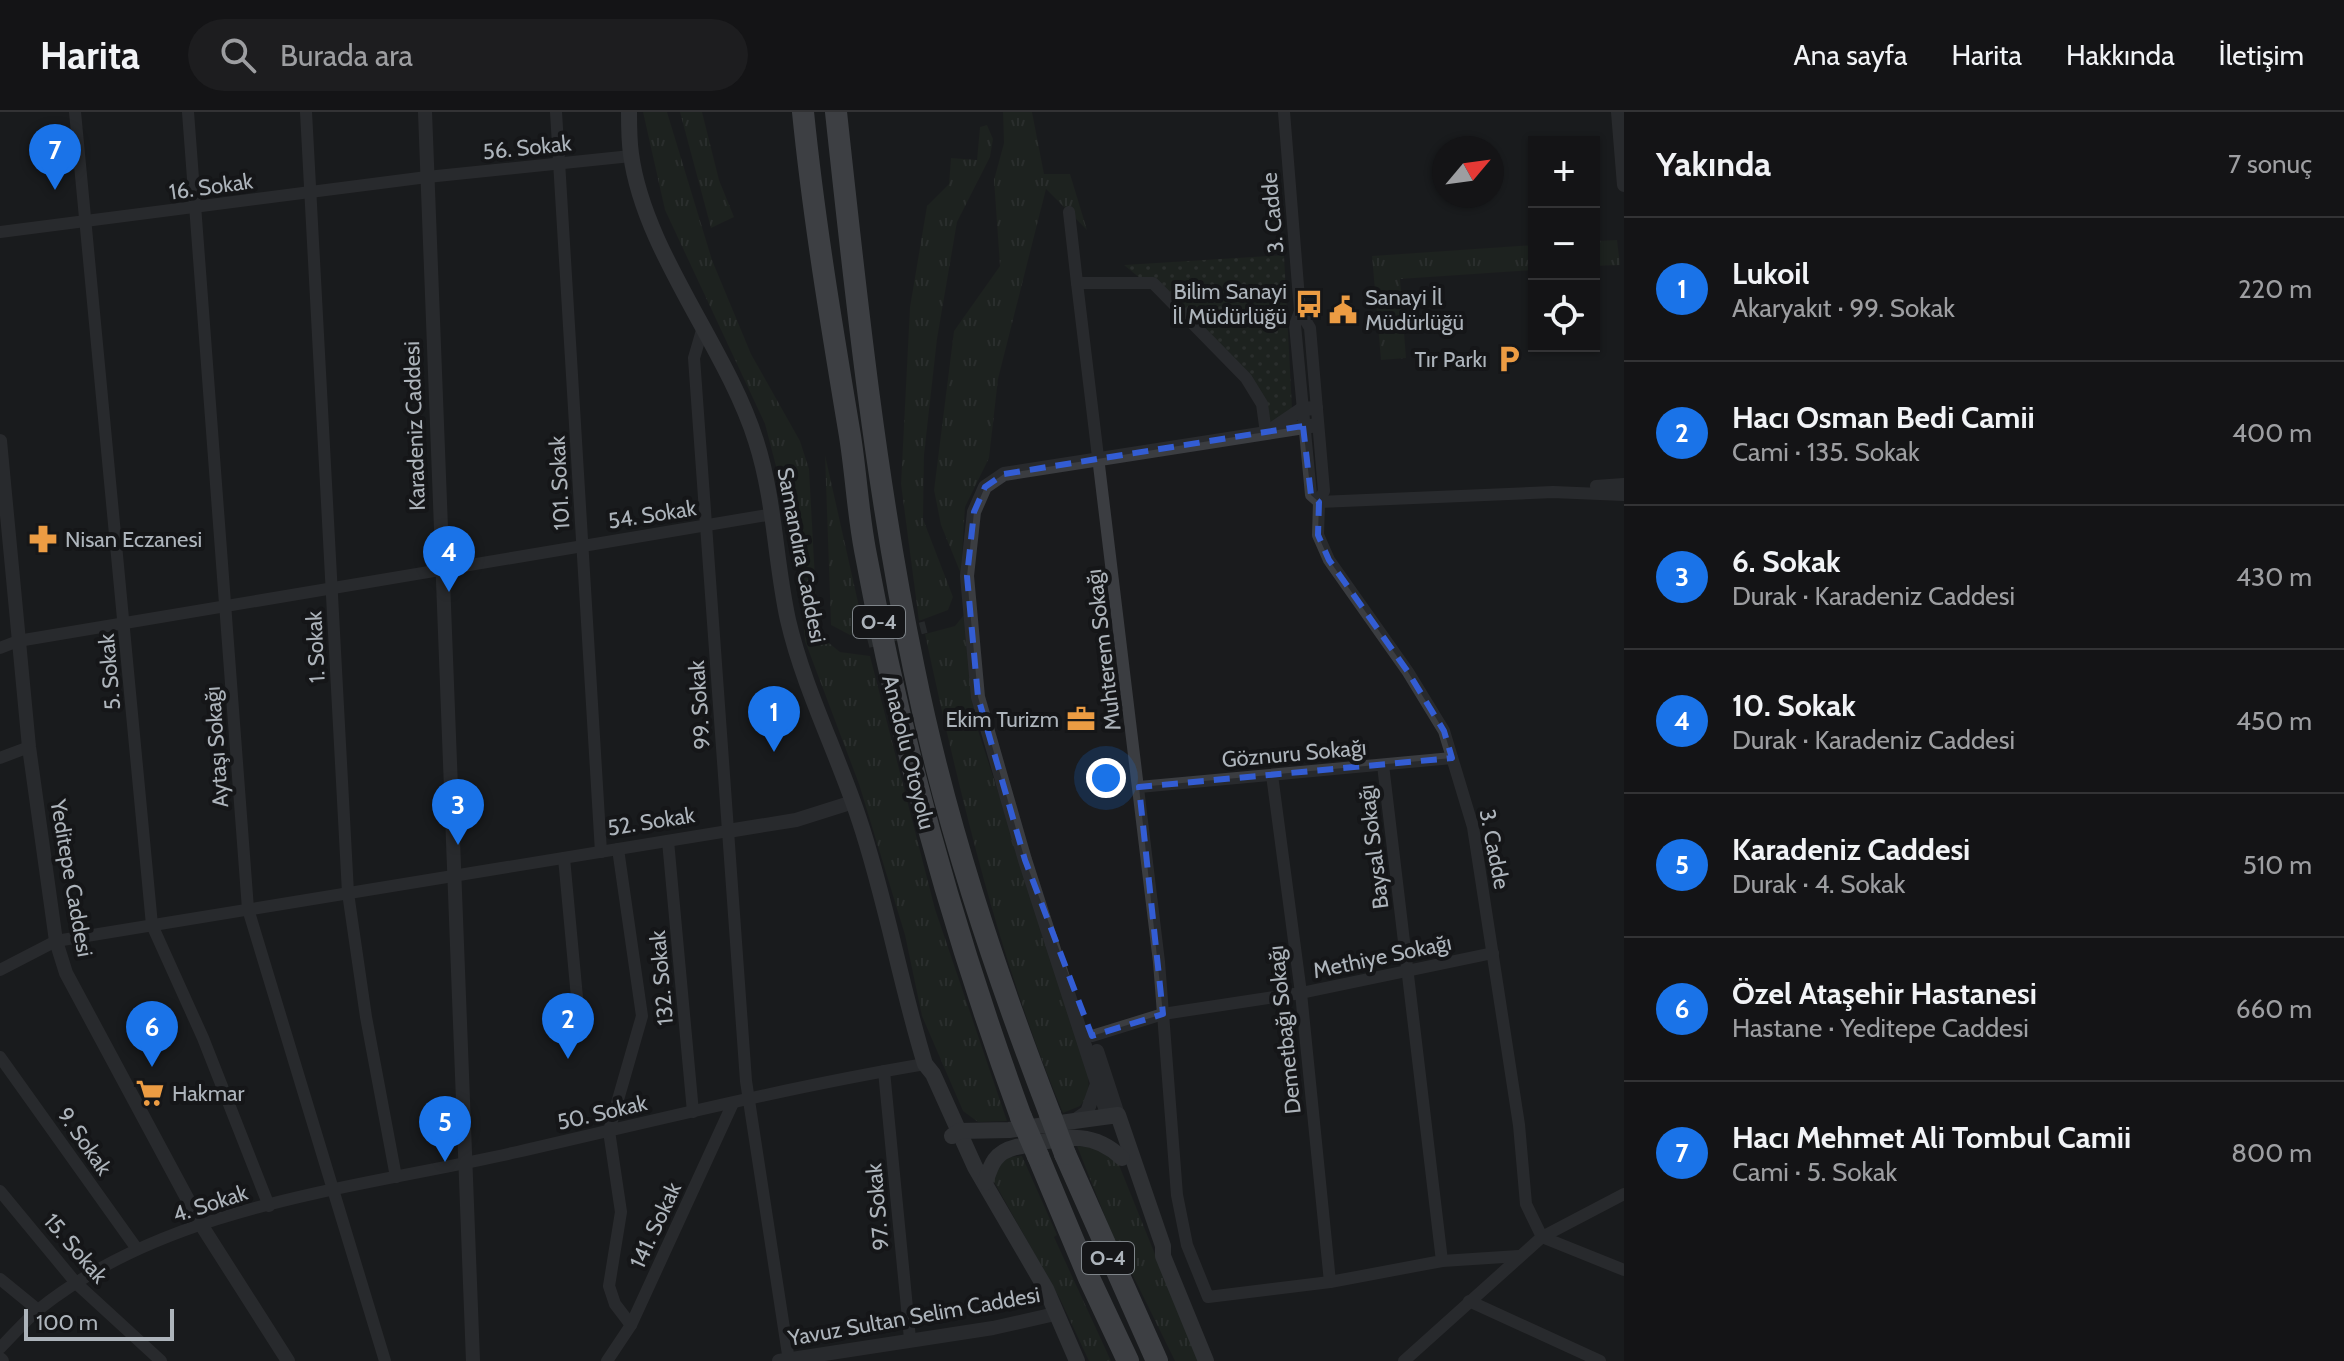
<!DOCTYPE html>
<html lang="tr">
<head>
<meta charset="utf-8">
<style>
  :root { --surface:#141416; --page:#1d1d1f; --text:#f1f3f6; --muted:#9d9ea1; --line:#333335; --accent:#1a73e8 }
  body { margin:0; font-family:Cabin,sans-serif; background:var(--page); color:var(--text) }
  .controls { position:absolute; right:24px; top:24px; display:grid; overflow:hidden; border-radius:0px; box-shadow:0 2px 6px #0004 }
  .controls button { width:72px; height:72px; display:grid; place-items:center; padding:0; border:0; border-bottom:2px solid var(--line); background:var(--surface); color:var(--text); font:40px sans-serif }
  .compass { position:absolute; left:1432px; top:24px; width:72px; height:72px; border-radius:50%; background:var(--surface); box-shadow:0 2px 6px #0004; rotate:61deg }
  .scale { position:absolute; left:24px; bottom:20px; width:150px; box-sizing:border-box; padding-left:8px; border:4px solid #adb4bb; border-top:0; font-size:22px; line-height:28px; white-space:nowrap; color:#adb4bb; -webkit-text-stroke:6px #151618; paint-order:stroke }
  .you { position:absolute; left:1106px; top:666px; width:28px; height:28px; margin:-20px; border:6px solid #fff; border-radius:50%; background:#1a73e8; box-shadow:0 0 0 12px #1a73e833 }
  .badge { display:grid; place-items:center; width:52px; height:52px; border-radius:50%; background:var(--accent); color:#fff; font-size:26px; font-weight:700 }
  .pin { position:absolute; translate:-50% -66px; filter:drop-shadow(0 2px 4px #0008) }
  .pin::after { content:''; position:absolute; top:42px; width:28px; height:24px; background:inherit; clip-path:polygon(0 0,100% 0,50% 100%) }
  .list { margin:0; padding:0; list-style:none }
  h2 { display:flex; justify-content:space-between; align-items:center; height:104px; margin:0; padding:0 32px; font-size:34px }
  h2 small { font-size:26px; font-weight:400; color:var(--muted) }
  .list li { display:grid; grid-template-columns:52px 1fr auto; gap:24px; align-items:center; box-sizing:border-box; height:144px; padding:0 32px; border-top:2px solid var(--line) }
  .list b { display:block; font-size:30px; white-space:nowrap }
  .list p { margin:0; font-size:26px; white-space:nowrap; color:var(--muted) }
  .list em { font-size:26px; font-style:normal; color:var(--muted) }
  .icon { flex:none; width:44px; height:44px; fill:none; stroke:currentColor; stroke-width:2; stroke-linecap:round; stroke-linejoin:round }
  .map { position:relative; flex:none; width:1624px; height:1249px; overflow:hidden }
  header { display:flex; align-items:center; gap:48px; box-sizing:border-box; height:112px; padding:0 40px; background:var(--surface); border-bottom:2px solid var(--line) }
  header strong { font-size:38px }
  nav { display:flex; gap:44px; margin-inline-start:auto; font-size:28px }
  .search { width:560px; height:72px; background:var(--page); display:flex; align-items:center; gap:20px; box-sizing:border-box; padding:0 28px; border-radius:44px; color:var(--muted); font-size:30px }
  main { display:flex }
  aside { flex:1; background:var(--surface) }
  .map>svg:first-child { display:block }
</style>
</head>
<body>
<header>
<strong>Harita</strong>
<div class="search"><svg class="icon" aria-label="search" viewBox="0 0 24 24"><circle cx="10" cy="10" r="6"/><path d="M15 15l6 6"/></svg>Burada ara</div>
<nav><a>Ana sayfa</a><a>Harita</a><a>Hakkında</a><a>İletişim</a></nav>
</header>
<main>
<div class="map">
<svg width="1624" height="1249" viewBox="0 0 1624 1249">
  <defs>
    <pattern id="grass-tufts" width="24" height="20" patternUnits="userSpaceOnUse" patternTransform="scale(2)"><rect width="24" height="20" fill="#222a22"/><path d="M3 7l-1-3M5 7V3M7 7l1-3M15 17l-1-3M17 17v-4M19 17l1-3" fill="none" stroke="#3f4640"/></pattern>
    <pattern id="park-dots" width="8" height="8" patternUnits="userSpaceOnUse" patternTransform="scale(2)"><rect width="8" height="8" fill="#222a22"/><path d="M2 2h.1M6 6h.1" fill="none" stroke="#3f4640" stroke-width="1.8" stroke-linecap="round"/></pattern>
  </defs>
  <rect width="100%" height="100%" fill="#1a1b1d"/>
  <g fill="url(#grass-tufts)">
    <polygon points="643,0 667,0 712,148 751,242 800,329 809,357 818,522 840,540 870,544 935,797 1007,1009 978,1010 963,999 922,904 905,823 859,672 805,529 797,435 765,312 665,98"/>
    <polygon points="680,0 702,0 719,68 734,105 711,116"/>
    <polygon points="1003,0 1032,0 1044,62 1070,62 1087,118 1046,77 998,267 989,346 965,395 961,462 941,413 934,378 954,219 1000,154 994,68 1004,31"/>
    <polygon points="987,13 993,27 990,45 957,110 937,227 924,343 923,407 953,485 948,498 919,509 901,372 910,195 927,94 949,72 951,46 977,48 980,15"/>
    <polygon points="1617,128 1620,153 1594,154 1594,129"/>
    <polygon points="1534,133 1534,158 1400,167 1406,246 1381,248 1372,144"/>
    <polygon points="825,343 864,517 850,523 831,513"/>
    <path d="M967 499 975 609 1088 956 1089 983 1080 994 1063 1001C999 848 960 684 925 522L955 514Z"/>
    <polygon points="1077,1034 1093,1035 1117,1048 1198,1249 1175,1249 1110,1117"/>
    <polygon points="1022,1044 1057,1123 1054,1125 1111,1249 1089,1249 1060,1187 993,1068 996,1056 1008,1045"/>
  </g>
  <polygon fill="url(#park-dots)" points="1284,143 1292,296 1270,315 1229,240 1124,153"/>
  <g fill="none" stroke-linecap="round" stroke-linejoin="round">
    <polyline stroke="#373a3d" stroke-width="12" stroke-dasharray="12 6" stroke-linecap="butt" points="868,530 926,515"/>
    <g stroke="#3b3d41" stroke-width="12">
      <polyline points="75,0 152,813 203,926 269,1094"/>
      <polyline points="188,0 248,797 385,1249"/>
      <polyline points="306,0 348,781 366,905 396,1065"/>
      <polyline points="556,0 601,740"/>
      <polyline points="1284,0 1300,199 1295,213 1311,383 1319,390 1553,380 1624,383"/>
      <polyline points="1069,100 1077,171"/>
      <polyline points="0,120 427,65 631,44"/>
      <polyline points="1300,199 1310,216 1324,379 1319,390 1318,423 1329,448 1408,560 1444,619 1473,715 1519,1013 1526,1092 1542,1125 1624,1158"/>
      <polyline points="703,215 694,246 746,969 789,1249"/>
      <polyline points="1266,321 1262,292 1246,266 1153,171 1077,171 1159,850 1177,1083 1187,1133 1208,1185 1330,1170 1442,1149 1383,653"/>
      <polyline points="1596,374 1624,372"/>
      <polyline points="0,536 18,529 773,402"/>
      <polyline points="0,646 29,635"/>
      <polyline points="1272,663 1301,881 1330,1170"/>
      <polyline points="1139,675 1452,646"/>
      <polyline points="668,729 693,1000"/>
      <polyline points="618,737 642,904 609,1019 621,1100 609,1174 615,1192 631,1213"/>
      <polyline points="564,746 579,907"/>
      <polyline points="0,858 56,829 728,719"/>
      <polyline points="1092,924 1163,902 1301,881 1493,841"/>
      <polyline points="0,945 137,1137"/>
      <polyline points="884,959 910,1227"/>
      <polyline points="0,1079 76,1171 161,1249"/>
      <polyline points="1442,1149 1519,1144"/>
      <polyline points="0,1167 38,1198"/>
      <polyline points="1469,1189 1600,1249"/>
      <path d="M0 1236C13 1223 25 1209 38 1198 169 1092 359 1076 517 1040 652 1009 788 975 925 952"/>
      <polyline points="607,1249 631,1213 733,991"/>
      <polyline points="1404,1249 1542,1125 1624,1082"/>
    </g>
    <g stroke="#3b3d41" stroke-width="14">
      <polyline points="425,0 473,1249"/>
      <polyline points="1618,0 1624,73"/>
      <polyline points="1274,316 1302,297 1316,296"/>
      <polyline points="0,329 29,635 56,829 66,861 202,1114 288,1249"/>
      <polyline points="728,719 796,708 853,690"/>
      <polyline points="1097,939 1118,1003"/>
      <polyline points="1108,1005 1025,748 978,585 967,464 974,400 985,375 1004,362 1317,313"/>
      <polyline points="1074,1009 1087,1000 1097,972"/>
      <polyline points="0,1247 2,1249"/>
      <polyline points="779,1249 993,1216 1055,1202"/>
    </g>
    <g stroke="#494c51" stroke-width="16">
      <path d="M629 0C629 14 629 28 631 42 644 140 726 234 756 329 775 388 775 449 788 508 804 577 837 640 859 707 886 787 900 871 925 952L933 962 975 1055 1046 1177 1077 1249"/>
      <polyline points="952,1024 959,1019 1009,1018 1118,1003 1163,1134 1163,1144 1206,1249"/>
      <path d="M985 1071C991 1052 995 1040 1016 1035 1058 1028 1088 1014 1122 1046"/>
    </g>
    <g stroke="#686c72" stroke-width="22">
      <path d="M803 0C814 109 832 216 850 324 856 362 858 401 865 438 901 632 953 820 1021 1005"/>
      <path d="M836 0C856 186 876 374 914 557 945 710 994 857 1050 1002"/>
      <polyline points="1065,1042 1157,1249"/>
      <polyline points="1038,1044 1089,1166 1128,1249"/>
    </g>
    <g stroke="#686c72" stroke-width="22">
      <polyline points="1050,1002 1065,1042"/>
      <polyline points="1021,1005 1038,1044"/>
    </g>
  </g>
  <path d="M0 0H1624V1249H0ZM1303 314 1311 383 1319 390 1318 423 1329 448 1408 560 1444 619 1452 646 1139 675 1163 902 1092 924 1025 748 978 585 967 464 974 400 985 375 1004 362Z" fill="#1a1b1d" fill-opacity=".55" fill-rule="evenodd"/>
  <path fill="none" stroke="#335dd4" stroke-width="6" stroke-dasharray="16 10" stroke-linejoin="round" d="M1303 314 1311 383 1319 390 1318 423 1329 448 1408 560 1444 619 1452 646 1139 675 1163 902 1092 924 1025 748 978 585 967 464 974 400 985 375 1004 362Z"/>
  <defs>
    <symbol id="bus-bare" viewBox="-9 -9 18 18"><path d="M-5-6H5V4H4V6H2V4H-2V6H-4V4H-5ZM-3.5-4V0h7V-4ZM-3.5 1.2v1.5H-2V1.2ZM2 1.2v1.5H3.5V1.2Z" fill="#ec9c43" stroke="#151618" stroke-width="2.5" paint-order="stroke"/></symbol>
    <symbol id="civic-bare" viewBox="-9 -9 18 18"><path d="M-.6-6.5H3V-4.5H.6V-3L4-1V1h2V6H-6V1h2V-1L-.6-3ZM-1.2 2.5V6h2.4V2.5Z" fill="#ec9c43" stroke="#151618" stroke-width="2.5" paint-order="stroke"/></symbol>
    <symbol id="parking-bare" viewBox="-9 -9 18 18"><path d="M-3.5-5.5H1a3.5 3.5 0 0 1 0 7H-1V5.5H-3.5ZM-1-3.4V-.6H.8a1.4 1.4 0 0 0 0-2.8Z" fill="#ec9c43" stroke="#151618" stroke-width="2.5" paint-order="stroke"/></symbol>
    <symbol id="pharmacy-bare" viewBox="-9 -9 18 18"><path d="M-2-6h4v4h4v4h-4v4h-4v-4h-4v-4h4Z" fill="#ec9c43" stroke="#151618" stroke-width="2.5" paint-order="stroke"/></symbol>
    <symbol id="office-bare" viewBox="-9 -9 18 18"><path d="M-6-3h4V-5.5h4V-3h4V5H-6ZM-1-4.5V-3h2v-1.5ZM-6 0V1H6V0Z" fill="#ec9c43" stroke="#151618" stroke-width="2.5" paint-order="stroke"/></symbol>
    <symbol id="supermarket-bare" viewBox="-9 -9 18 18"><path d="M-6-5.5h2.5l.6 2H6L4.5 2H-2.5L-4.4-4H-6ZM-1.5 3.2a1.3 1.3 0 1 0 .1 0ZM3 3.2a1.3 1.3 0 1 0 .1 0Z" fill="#ec9c43" stroke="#151618" stroke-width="2.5" paint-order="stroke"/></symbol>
  </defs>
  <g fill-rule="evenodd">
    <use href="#bus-bare" x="1289" y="172" width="40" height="40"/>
    <use href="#civic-bare" x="1323" y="178" width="40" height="40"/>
    <use href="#parking-bare" x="1489" y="227" width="40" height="40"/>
    <use href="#pharmacy-bare" x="23" y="407" width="40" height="40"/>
    <use href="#office-bare" x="1061" y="587" width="40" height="40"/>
    <use href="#supermarket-bare" x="130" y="961" width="40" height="40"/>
  </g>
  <g text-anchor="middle" stroke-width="8" stroke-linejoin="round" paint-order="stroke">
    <g fill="#151618" stroke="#7f858a" stroke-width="2">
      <rect x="853" y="494" width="52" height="32" rx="6"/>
      <rect x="1082" y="1130" width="52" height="32" rx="6"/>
    </g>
    <g font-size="20" font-weight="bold" fill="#adb4bb">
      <text x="879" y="517">O-4</text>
      <text x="1108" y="1153">O-4</text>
    </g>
    <g font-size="22" fill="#adb4bb" stroke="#151618">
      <text transform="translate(527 35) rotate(-6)" y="8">56. Sokak</text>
      <text transform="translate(211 74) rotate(-8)" y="8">16. Sokak</text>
      <text transform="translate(1272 101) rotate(-95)" y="8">3. Cadde</text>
      <text transform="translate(414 314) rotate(-92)" y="8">Karadeniz Caddesi</text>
      <text transform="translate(559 371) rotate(-93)" y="8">101. Sokak</text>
      <text transform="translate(652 402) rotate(-9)" y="8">54. Sokak</text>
      <text transform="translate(802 443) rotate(79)" y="8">Samandıra Caddesi</text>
      <text transform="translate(315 535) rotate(-93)" y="8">1. Sokak</text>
      <text transform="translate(1103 538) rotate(-97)" y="8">Muhterem Sokağı</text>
      <text transform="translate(109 560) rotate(-95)" y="8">5. Sokak</text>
      <text transform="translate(699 593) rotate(-94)" y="8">99. Sokak</text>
      <text transform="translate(216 635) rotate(-94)" y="8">Aytaşı Sokağı</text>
      <text transform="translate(909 640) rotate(76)" y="8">Anadolu Otoyolu</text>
      <text transform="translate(1294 641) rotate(-5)" y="8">Göznuru Sokağı</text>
      <text transform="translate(651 709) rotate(-9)" y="8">52. Sokak</text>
      <text transform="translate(1373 735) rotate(-97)" y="8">Baysal Sokağı</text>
      <text transform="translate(1495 737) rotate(79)" y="8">3. Cadde</text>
      <text transform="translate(72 766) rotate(80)" y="8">Yeditepe Caddesi</text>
      <text transform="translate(1382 844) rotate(-12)" y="8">Methiye Sokağı</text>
      <text transform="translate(661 866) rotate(-95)" y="8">132. Sokak</text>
      <text transform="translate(1284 918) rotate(-96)" y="8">Demetbağı Sokağı</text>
      <text transform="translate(602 1000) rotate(-13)" y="8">50. Sokak</text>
      <text transform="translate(85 1029) rotate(55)" y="8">9. Sokak</text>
      <text transform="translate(210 1091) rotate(-18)" y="8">4. Sokak</text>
      <text transform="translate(877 1095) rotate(-95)" y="8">97. Sokak</text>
      <text transform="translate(655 1113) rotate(-65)" y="8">141. Sokak</text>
      <text transform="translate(76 1136) rotate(49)" y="8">15. Sokak</text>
      <text transform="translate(914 1204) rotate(-10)" y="8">Yavuz Sultan Selim Caddesi</text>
    </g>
    <g font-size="22" fill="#adb4bb" stroke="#151618" text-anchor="end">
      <text x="1287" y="187">Bilim Sanayi<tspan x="1287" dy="25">İl Müdürlüğü</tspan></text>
      <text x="1365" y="193" text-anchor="start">Sanayi İl<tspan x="1365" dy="25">Müdürlüğü</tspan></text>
      <text x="1487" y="255">Tır Parkı</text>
      <text x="65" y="435" text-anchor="start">Nisan Eczanesi</text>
      <text x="1059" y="615">Ekim Turizm</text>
      <text x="172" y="989" text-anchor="start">Hakmar</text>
    </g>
  </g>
</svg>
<div class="controls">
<button>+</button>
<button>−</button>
<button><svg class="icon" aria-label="locate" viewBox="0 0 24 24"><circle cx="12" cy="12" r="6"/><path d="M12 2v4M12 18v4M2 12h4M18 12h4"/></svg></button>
</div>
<svg class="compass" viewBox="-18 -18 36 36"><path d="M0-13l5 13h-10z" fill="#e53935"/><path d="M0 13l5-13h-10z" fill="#9d9ea1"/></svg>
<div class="scale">100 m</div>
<div class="you"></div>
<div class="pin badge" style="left:774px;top:640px">1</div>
<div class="pin badge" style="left:568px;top:947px">2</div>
<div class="pin badge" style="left:458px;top:733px">3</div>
<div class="pin badge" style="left:449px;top:480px">4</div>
<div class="pin badge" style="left:445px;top:1050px">5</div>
<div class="pin badge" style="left:152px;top:955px">6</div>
<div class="pin badge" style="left:55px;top:78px">7</div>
</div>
<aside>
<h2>Yakında<small>7 sonuç</small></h2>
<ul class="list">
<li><span class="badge">1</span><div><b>Lukoil</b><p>Akaryakıt · 99. Sokak</p></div><em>220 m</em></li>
<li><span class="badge">2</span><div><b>Hacı Osman Bedi Camii</b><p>Cami · 135. Sokak</p></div><em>400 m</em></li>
<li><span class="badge">3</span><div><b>6. Sokak</b><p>Durak · Karadeniz Caddesi</p></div><em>430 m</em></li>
<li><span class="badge">4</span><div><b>10. Sokak</b><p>Durak · Karadeniz Caddesi</p></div><em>450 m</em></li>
<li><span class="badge">5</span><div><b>Karadeniz Caddesi</b><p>Durak · 4. Sokak</p></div><em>510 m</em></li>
<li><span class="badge">6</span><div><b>Özel Ataşehir Hastanesi</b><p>Hastane · Yeditepe Caddesi</p></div><em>660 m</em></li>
<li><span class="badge">7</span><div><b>Hacı Mehmet Ali Tombul Camii</b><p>Cami · 5. Sokak</p></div><em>800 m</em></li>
</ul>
</aside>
</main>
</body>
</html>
